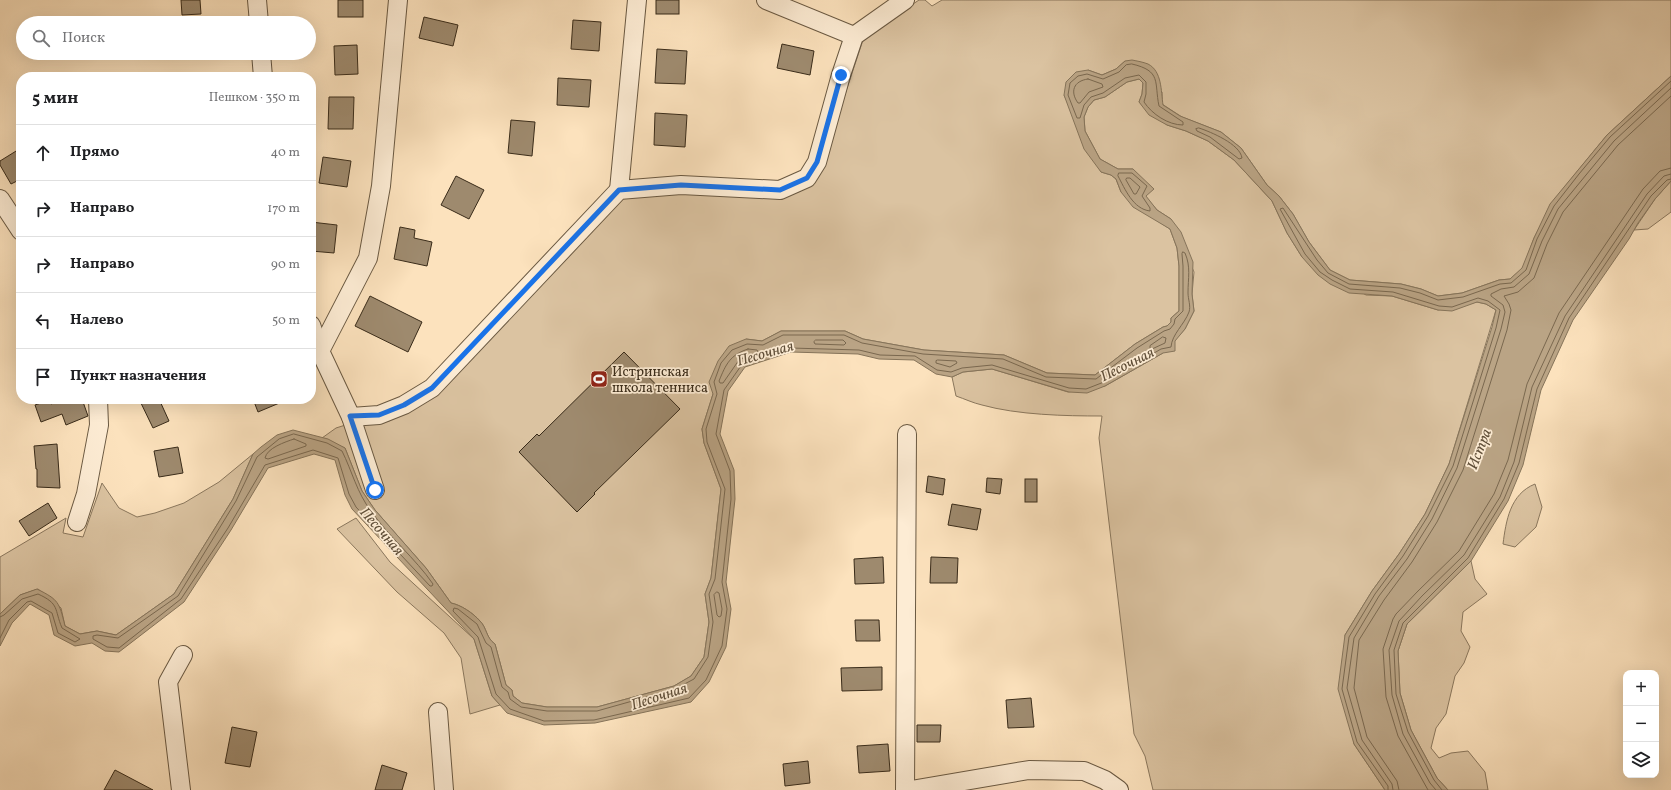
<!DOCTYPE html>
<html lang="ru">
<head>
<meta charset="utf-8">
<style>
  :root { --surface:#fff; --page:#f6f6f6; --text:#202124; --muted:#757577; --line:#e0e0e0 }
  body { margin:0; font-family:Vollkorn,serif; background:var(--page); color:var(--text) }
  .controls { position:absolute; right:12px; bottom:12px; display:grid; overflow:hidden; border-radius:8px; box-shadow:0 4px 16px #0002 }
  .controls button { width:36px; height:36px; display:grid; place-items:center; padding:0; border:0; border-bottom:1px solid var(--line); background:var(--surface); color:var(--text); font:20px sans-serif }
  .stop { position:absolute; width:12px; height:12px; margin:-9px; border:3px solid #1a73e8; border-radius:50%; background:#fff }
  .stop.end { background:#1a73e8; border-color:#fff; box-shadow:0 1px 4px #0008 }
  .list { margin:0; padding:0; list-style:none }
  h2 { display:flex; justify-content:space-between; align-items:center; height:52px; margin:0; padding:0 16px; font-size:17px }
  h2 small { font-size:13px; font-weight:400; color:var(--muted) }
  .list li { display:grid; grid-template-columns:26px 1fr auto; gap:12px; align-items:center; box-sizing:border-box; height:56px; padding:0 16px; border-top:1px solid var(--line) }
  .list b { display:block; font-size:15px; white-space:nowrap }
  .list em { font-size:13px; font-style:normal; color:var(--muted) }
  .icon { flex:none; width:22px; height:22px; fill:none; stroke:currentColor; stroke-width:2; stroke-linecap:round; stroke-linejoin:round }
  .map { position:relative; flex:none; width:1671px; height:790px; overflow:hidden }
  .search { position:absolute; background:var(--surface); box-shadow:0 4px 16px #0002; left:16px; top:16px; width:300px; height:44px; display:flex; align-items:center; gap:10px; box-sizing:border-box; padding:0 14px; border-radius:22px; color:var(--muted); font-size:15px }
  .panel { position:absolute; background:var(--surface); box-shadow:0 4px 16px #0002; left:16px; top:72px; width:300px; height:332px; border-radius:16px }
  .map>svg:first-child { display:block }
</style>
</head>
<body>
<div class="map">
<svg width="1671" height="790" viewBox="0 0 1671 790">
  <rect width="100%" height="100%" fill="#fce2bd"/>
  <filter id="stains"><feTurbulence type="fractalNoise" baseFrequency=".005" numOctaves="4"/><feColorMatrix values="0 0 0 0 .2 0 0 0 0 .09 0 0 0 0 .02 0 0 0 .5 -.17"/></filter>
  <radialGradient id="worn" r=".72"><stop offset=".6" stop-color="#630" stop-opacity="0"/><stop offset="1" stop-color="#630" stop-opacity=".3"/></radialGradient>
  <g fill="#dbc3a1" stroke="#8a775d">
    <path d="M919 0H925L932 6 942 0H1671V76L1607 135 1554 200 1534 238 1523 268 1510 279 1499 280 1462 293 1438 296 1421 289 1401 284 1350 280 1330 270 1309 242 1293 214 1279 196 1267 185 1241 148 1221 132 1182 117 1162 104V92L1125 61 1116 69 1102 75 1088 70 1064 95 1101 172 1111 175 1116 179 1121 192 1156 220 1170 229 1177 248 1179 266V311L1171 318V322L1167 326 1163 327 1135 344 1095 375 1047 373 1004 355 924 350 863 339 845 331H781L762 341 746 339 713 394 702 429 704 443 721 489 711 578 705 594 709 622 704 657 691 676 674 686 597 707H547L522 703 513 696 512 690 506 685 495 644C486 638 487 628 480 621 473 613 461 605 451 603L426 568 375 510 362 491 345 448 322 438 336 428 358 421H389L410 408 626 193 636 188 777 196C804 193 807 190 821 167L864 37Z"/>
    <path d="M1139 79 1143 83 1142 94 1139 102 1167 125 1186 131 1208 141 1234 160 1272 201 1287 233 1302 257 1366 295 1392 296 1438 310 1477 302 1486 304 1496 310 1449 464 1425 514 1399 554 1372 591 1345 635 1354 744 1385 790H1153L1145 756 1134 734 1099 438 1102 416C1065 416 1018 415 982 405 973 403 965 399 956 396L952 377 963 372 992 369 1068 392 1105 386 1163 353 1185 329 1194 311 1192 294 1194 272 1171 219 1157 210 1145 196 1150 190 1133 169H1118L1100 159 1085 131 1084 117 1088 107 1094 100 1105 97 1127 82Z"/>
    <polygon points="1671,181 1671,212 1648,229 1634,230 1655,199"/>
    <polygon points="253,454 233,499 174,594 116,635 97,631 80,634 65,626 61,608 38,589 20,595 0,614 0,557 66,518 63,533 83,537 102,483 119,508 137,517 155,513 184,503 219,482"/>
    <path d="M1535 484 1542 507 1536 527 1515 547 1503 544C1506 521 1510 494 1535 484Z"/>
    <polygon points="356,518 390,562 474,639 492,696 500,705 470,714 461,658 444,633 397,592 337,529"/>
    <polygon points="1471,561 1475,579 1487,594 1463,612 1461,631 1470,647 1464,663 1455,676 1446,714 1436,728 1431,748 1439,758 1451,753 1468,751 1485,772 1488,790 1448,790 1437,778 1411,730 1400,693 1398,651 1407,624"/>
  </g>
  <path fill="#baa485" stroke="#86745a" d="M1132 60C1137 61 1143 62 1148 64 1162 71 1161 91 1163 105L1180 116 1221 132 1241 148 1267 185 1279 196 1293 214 1309 242 1330 270 1350 280 1401 284 1421 289 1438 296 1462 293 1499 280 1510 279 1522 268 1534 238 1550 204 1607 135 1671 76V181L1655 199 1638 223 1629 239 1573 320 1541 390 1523 465 1508 501 1471 561 1407 624 1398 651 1400 693 1411 730 1437 778 1448 790H1385L1354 744 1338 689 1345 635 1372 591 1399 554 1425 514 1449 464 1492 327 1496 310 1486 304 1477 302 1452 311 1438 310 1392 296 1349 293 1330 284 1318 275 1302 257 1287 233 1272 201 1234 160 1208 141 1186 131 1167 125 1149 115 1139 102 1142 94 1143 83 1139 79 1127 82 1105 97 1094 100 1088 107 1084 117 1085 131 1100 159 1118 169H1133L1154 189 1146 196 1157 210 1171 219 1181 232 1193 262 1192 294 1194 311 1185 329 1175 341V351L1163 353 1105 386 1087 393 1069 392 992 369 963 372 952 377 936 374 914 360 879 359 858 354 791 352 745 367 728 391 720 434 734 470 735 499 726 582 731 609 726 647 709 682 691 702 595 723 544 725 507 713 492 696 474 639 352 509 345 495 335 460 314 454 268 468 231 530 184 602 119 652 105 651 92 643 75 646 54 635 49 615 30 604 12 623 0 646V614L20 595 37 589C59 600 59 602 65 626L80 634 97 631 116 635 174 594 233 499 253 454 261 447 277 435 293 430 328 439 345 448 362 491 375 510 426 568 451 603C461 605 473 613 480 621 487 628 486 638 495 644L506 685 512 690 513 696 522 703 547 707H597L674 686 691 676 704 657 709 622 705 594 711 578 721 489 704 443 702 429 713 394 709 382 718 361 729 346 746 339 762 341 781 331H845L863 339 924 350 1004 355 1047 373 1095 375 1135 344 1163 327 1167 326 1171 322V318L1179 311V266L1177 248 1170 229 1133 207 1121 192 1116 179 1111 175 1101 172 1084 149 1064 95 1066 82 1076 72 1088 70 1102 75 1116 69 1125 61Z"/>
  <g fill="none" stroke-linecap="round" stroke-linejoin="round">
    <g stroke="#7a684f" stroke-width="1">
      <path d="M1132 64C1162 71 1154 82 1159 106L1183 122V125C1168 125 1152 114 1144 102L1146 94V82L1139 75 1125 78 1103 93 1091 97 1084 105 1080 118H1077L1068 95 1070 83 1078 76 1087 74 1103 79 1119 72 1126 65Z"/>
      <path d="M1088 79 1102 84 1103 87 1089 92 1080 103H1078C1070 92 1073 81 1088 79Z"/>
      <path d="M1199 128C1211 132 1240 144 1242 158L1239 159 1210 137 1197 131 1196 129Z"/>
      <path d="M1119 173H1132L1147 186 1142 196 1150 208V211C1133 209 1125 189 1118 176Z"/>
      <polygon points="1127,178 1130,178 1140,187 1136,194 1134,194 1126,180"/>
      <path d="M1183 252 1185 253C1191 267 1188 278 1188 293 1188 299 1191 306 1189 312 1184 325 1172 334 1171 347L1161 349 1104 382 1086 389 1069 388 992 365 962 368 951 372 937 370 915 356 880 355 859 350 791 348 743 363 724 390 716 434 730 471 731 499 722 582 727 609 722 646 706 680 689 698 594 720 544 721 510 709 496 694 478 637 453 611 454 608 458 609 477 624 486 643 491 647 502 687 508 692 510 699 521 707 547 711H597L675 689 694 679 708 657 713 622 709 594 715 579 725 489 707 442 706 429 717 394 714 382 721 363 732 350 747 344 763 345 783 335H844L862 343 923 354 1003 359 1046 377 1096 379 1137 348 1164 331 1170 329 1174 324 1175 319 1183 311V266L1182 254Z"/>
      <polygon points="1163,337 1166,338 1165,343 1152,349 1150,349 1150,346"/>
      <polygon points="816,340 843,340 846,343 844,345 815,344 814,342"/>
      <path d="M748 349 757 350 758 352 739 360 723 383H720L719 381C726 364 730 355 748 349Z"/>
      <polygon points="938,360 956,361 957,363 950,367 936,363 936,361"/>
      <path d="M294 434 327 443 342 451C352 471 357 493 371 511 389 537 415 558 433 584L432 586H430L356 507 349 494 338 458 313 450 265 465 228 528 181 599 119 648 107 647 93 639V636L97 635 118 638 178 596 236 501 257 457 279 439Z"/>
      <path d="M294 439 306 444V446L268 459 265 458C267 448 285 442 294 439Z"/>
      <polygon points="717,592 719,593 722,609 721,616 719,617 717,615 714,595"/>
      <path d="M0 617 4 615 22 599 38 594C60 604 54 609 62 628L80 639 75 642 58 633 52 613 31 601 27 602 9 620 0 638"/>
      <polyline points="1388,790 1388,786 1357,742 1342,689 1349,637 1375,594 1403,556 1428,516 1453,466 1496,328 1500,310 1488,301 1478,298 1452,307 1439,306 1393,292 1350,289 1332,280 1320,272 1305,254 1280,209 1283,208 1317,260 1328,273 1349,284 1400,288 1420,293 1438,300 1463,297 1500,284 1511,283 1526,270 1537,239 1554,206 1579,174 1610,137 1671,81"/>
      <polyline points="1393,790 1392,784 1362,740 1347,688 1354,638 1379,596 1407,559 1432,519 1457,468 1501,329 1505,312 1503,305 1491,296 1491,294 1501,289 1514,287 1529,274 1542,241 1558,209 1614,141 1671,88"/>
      <polyline points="1399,790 1397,781 1367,737 1354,688 1359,640 1384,600 1412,562 1437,522 1463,470 1507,330 1511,310 1509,304 1504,296 1518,292 1534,278 1547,244 1563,212 1618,145 1671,96"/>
      <polyline points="1428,790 1398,736 1386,697 1383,649 1393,619 1396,614 1418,591 1459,551 1494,494 1508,460 1527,384 1559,313 1643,189 1660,171 1671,168"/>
      <polyline points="1436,790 1430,783 1403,734 1392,695 1389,650 1399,621 1422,596 1464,555 1500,497 1514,462 1532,387 1565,316 1647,194 1664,176 1671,174"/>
      <polyline points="1442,790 1434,780 1408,732 1396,694 1394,650 1403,623 1468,558 1504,499 1519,463 1537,389 1569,318 1651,196 1667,180 1671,179"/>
    </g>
  </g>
  <g fill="#9e8a6e" stroke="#392b19">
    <polygon points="181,0 200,0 201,14 182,15"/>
    <rect x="338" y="0" width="25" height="17"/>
    <rect x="656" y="0" width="23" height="14"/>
    <polygon points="424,17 458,25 453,46 419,38"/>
    <polygon points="573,20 601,22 599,51 571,49"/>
    <polygon points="782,44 814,51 810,75 777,68"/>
    <polygon points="357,45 358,74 335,75 334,46"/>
    <polygon points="657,49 687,51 685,84 655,83"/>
    <polygon points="558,78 591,80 589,107 557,105"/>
    <polygon points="329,97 354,97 353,129 328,129"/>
    <polygon points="655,113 687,115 685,147 654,145"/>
    <polygon points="511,120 535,122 532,156 508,153"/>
    <polygon points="21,148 21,179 11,184 0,165 0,161"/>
    <polygon points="323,157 351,161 347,187 319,183"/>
    <polygon points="456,176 484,190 469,219 441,205"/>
    <polygon points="311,222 337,225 334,253 311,251"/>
    <polygon points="400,227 415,230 414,238 432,242 427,266 394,259"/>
    <polygon points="370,296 422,322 408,352 355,326"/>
    <polygon points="624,352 680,409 594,493 595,494 577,512 519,452 537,434 539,436"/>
    <polygon points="63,399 82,399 88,416 66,425 62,414 41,422 35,405 50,400 51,404"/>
    <polygon points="139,399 159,399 169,421 153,428"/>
    <polygon points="253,399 289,399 258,412"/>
    <polygon points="57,444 60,488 37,487 37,469 36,469 34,446"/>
    <polygon points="178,447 183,473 159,477 154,451"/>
    <polygon points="928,476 945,479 943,495 926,492"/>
    <polygon points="987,478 1002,479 1000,494 986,492"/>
    <rect x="1025" y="479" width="12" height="23"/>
    <polygon points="48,503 57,518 29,536 19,521"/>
    <polygon points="952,504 981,509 977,530 948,525"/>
    <polygon points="883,557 884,583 855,584 854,559"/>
    <polygon points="931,557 958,558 957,583 930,583"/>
    <polygon points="855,620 879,620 880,641 856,641"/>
    <polygon points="882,667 882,690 842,691 841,668"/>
    <polygon points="1031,698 1034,727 1008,728 1006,700"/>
    <polygon points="917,725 941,725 940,742 917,742"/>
    <polygon points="232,727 257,732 250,767 225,763"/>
    <polygon points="888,744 890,771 859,773 857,746"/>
    <polygon points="808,761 810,783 785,786 783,764"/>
    <polygon points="382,765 407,773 402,790 375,790"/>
    <polygon points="115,770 153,790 104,790"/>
  </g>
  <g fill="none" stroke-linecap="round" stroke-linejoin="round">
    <defs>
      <g id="minor">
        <polyline points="257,0 259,23"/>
        <polyline points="766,0 854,36"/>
        <polyline points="261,53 263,77"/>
        <polyline points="619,190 637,0"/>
        <polyline points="0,199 21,231"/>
        <polyline points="311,325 320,351 351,417 375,490"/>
        <polyline points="320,351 368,258 381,186 398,0"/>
        <polyline points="351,417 379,415 404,405 432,388 619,190 681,185 780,190 807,178 817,162 841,75 854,36 905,0"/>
        <polyline points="77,522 86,494 99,425 98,399"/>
        <polyline points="438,712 444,790"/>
        <polyline points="181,790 168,682 183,655"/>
        <polyline points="905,790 907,434"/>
        <polyline points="911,790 1029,770 1084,771 1105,780 1119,790"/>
      </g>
    </defs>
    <use href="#minor" stroke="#6a5942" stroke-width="20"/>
    <use href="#minor" stroke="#fdecd4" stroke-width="18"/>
  </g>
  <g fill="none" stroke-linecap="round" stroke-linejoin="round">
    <polyline stroke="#1a73e8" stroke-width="5" points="375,490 350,416 379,415 404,405 432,388 619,190 681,185 780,190 807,178 817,162 841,75"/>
  </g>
  <defs>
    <symbol id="stadium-square" viewBox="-11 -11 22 22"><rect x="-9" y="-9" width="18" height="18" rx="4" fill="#8f2418" stroke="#fdecd4"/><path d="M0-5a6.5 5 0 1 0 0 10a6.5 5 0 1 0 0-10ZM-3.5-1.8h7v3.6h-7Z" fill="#fff"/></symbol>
  </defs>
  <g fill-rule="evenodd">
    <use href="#stadium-square" x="589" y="369" width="20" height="20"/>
  </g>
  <g text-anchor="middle" stroke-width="3.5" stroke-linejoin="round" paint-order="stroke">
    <g font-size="14" fill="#392b19" stroke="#fdecd4" text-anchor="start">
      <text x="612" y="376">Истринская<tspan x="612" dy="16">школа тенниса</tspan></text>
    </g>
    <g font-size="15" font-style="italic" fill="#604f39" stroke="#fdecd4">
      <text transform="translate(765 353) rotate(-16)" y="5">Песочная</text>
      <text transform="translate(1127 364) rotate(-27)" y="5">Песочная</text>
      <text transform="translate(1479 449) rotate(-69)" y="5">Истра</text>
      <text transform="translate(382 531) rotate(49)" y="5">Песочная</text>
      <text transform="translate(659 696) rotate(-18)" y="5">Песочная</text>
    </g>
  </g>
  <rect width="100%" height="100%" filter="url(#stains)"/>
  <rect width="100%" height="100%" fill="url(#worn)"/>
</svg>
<div class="controls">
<button>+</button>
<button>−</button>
<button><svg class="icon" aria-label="layers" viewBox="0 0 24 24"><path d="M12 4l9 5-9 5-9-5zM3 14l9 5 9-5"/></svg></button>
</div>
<div class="stop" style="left:375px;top:490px"></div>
<div class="stop end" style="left:841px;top:75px"></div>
<div class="search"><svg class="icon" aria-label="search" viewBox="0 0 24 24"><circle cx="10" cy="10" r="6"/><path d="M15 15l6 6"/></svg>Поиск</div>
<section class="panel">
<h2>5 мин<small>Пешком · 350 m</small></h2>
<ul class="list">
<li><svg class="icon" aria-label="ahead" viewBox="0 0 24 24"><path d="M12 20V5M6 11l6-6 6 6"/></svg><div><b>Прямо</b></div><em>40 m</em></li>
<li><svg class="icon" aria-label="right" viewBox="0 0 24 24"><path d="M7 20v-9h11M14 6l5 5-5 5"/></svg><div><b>Направо</b></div><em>170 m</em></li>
<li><svg class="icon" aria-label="right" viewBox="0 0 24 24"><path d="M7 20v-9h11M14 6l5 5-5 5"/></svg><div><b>Направо</b></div><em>90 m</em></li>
<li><svg class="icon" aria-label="left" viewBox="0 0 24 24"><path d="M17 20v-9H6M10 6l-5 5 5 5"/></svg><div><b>Налево</b></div><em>50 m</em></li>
<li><svg class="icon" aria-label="arrive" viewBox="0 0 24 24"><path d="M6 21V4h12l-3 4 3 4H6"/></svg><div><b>Пункт назначения</b></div></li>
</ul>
</section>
</div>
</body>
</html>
